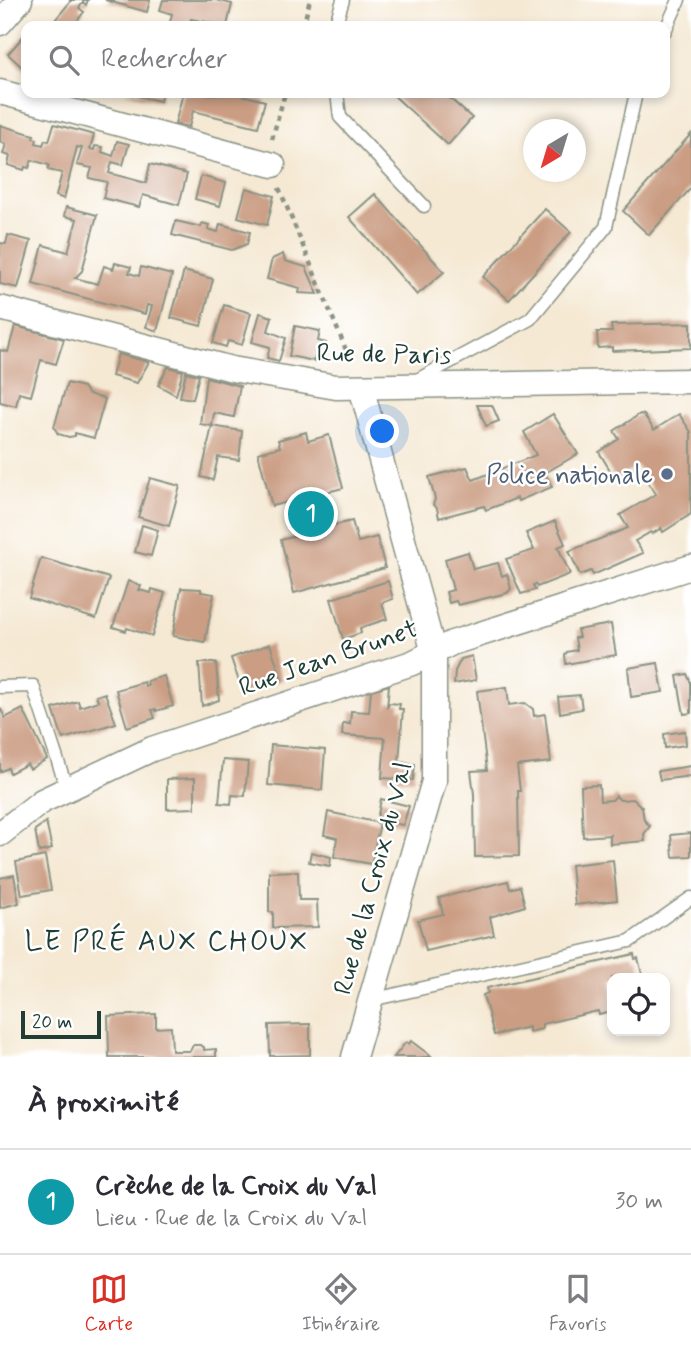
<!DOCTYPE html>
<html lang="fr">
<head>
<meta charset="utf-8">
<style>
  :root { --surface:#fff; --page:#f7f7f7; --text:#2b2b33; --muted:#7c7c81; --line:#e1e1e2; --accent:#d93025 }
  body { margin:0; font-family:Mynerve,sans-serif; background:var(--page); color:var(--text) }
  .controls { position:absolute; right:21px; bottom:21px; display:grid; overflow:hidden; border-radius:14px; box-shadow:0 4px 10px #0003 }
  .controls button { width:63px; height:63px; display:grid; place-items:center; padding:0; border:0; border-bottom:2px solid var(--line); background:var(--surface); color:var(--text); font:35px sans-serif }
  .compass { position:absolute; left:523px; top:119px; width:63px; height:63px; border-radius:50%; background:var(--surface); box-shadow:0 4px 10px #0003; rotate:218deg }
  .scale { position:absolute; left:21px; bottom:18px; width:80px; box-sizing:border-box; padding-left:7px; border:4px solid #1f3d34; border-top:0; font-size:19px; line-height:24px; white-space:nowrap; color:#1f3d34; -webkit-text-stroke:5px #fff; paint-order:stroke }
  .you { position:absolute; left:383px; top:432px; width:24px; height:24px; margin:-18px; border:5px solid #fff; border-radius:50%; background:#1a73e8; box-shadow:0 0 0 10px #1a73e833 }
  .badge { display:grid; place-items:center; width:46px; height:46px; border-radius:50%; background:var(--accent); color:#fff; font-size:23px; font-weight:700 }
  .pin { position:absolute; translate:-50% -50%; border:4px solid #fff; box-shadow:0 2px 7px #0006 }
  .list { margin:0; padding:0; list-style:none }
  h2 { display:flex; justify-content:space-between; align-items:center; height:91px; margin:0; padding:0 28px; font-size:30px }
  h2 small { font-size:23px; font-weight:400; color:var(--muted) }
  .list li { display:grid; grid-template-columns:46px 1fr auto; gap:21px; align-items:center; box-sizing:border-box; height:105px; padding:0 28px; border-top:2px solid var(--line) }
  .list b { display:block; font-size:26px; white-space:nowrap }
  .list p { margin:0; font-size:23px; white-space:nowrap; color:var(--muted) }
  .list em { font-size:23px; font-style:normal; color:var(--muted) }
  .icon { flex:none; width:38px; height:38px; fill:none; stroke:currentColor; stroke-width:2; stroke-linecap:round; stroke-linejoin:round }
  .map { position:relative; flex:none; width:691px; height:1057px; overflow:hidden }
  .search { position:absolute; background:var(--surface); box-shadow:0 4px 10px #0003; left:21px; right:21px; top:21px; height:77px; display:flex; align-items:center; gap:18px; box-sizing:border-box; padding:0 24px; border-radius:14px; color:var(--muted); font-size:26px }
  .sheet { height:196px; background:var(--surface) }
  nav { display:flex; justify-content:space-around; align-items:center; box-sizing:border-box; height:98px; border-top:2px solid var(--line); background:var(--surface); font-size:19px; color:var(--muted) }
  nav a { display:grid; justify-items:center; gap:4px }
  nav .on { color:var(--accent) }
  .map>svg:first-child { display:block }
</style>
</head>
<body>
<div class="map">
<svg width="691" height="1057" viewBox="0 0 691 1057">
  <rect width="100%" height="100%" fill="#fff"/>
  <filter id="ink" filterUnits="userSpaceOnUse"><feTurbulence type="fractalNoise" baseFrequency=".0143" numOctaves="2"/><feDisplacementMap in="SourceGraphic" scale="14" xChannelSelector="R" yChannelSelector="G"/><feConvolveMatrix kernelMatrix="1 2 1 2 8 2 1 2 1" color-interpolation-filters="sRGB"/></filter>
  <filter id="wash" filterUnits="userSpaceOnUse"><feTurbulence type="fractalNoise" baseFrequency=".00686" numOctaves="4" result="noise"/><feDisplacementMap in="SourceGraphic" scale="28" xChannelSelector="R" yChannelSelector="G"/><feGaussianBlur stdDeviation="1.57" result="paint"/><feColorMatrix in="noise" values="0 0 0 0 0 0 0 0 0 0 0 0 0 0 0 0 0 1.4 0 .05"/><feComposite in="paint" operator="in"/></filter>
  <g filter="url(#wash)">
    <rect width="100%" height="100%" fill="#f5e9d4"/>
    <g id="blocks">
      <g fill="#cb9d83">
        <polygon points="69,0 88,0 86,5 83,2 79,8 84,12 73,26 50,26 71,1"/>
        <polygon points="105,0 150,0 147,12"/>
        <polygon points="163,0 216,0 232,4 227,26 191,19 188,26 169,26 172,14 160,10"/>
        <polygon points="26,33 26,71 8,54"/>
        <polygon points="124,93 162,93 160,101"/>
        <polygon points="183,93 229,95 233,93 265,101 258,127 193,111 189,127 175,124"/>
        <polygon points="391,93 444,93 472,118 448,145"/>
        <polygon points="54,124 94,135 90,149 94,150 95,146 103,147 102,152 113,156 117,141 129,144 123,165 112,162 109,173 146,183 150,164 187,174 179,205 143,195 139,207 103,198 107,182 89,178 92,168 77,165 82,148 77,147 64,199 56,196 62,173 48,170 49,165 32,160 29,168 25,167 24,170 8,165 10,156 3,154 6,144 0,142 0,125 34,135 33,138 37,139 36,143 43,145 45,140 49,141"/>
        <polygon points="691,134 691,188 649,235 623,211"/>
        <polygon points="201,176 226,183 220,206 195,199"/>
        <polygon points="246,188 274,196 267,225 238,217"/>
        <polygon points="375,194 444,272 417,295 349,217"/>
        <polygon points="66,207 97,215 82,271 75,278 98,284 104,266 113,269 115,263 131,267 129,273 139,276 141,267 172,275 157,331 146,327 152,306 147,305 145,314 33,284 43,245 68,252 77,219 64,216"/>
        <polygon points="545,209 571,232 509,300 483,277"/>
        <polygon points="176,221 201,227 202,223 209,225 208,229 218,232 220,224 250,232 247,244 232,250 172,235"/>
        <polygon points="8,235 31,241 18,288 0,284 0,243 6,244"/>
        <polygon points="283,254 285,261 306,267 318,294 299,293 300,288 267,279 272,259"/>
        <polygon points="184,271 213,279 201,326 171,318"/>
        <polygon points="224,305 251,313 242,345 228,341 226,347 213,343"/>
        <polygon points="260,313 272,317 268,331 286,338 279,361 267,358 270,347 252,342"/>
        <polygon points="691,323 691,348 612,351 612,347 598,348 597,332 612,332 611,325"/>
        <polygon points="15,326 64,339 56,364 41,360 31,396 19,393 16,406 0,402 0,350 8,352"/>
        <polygon points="295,326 320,331 318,341 326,343 325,350 322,354 316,353 314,361 289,356"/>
        <polygon points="118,354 149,362 137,383 112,376"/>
        <polygon points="168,367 183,371 176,395 158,385"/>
        <polygon points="186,372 199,375 193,399 180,397"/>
        <polygon points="206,377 240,386 234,417 214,413 212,426 242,431 239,460 218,457 213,480 201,477 212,426 200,424"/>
        <polygon points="67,383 83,387 88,394 105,399 94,438 75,433 75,436 69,437 58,434 54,427"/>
        <polygon points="477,405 492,405 499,421 486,426"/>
        <polygon points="553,414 578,454 545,473 552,487 518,501 517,498 486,510 484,506 439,518 437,508 433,505 435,499 429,477 467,467 473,480 536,455 524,432"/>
        <polygon points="640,414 644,415 654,430 679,414 691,432 691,514 663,532 661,528 652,534 651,532 635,541 643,553 593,575 591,571 580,575 569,551 628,528 620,515 656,494 637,466 616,480 599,452 619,439 614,431"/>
        <polygon points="306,432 308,441 329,435 343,488 327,492 335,525 352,521 358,542 377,537 385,568 294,593 281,540 296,536 288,502 272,506 258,453 280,447 278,440"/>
        <polygon points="150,478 180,486 169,526 138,517"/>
        <polygon points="555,521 565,544 558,547 570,574 537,587 536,584 533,585 535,590 521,594 506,559 534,550 526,533"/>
        <polygon points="142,525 158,530 151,556 135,552"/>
        <polygon points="468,552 473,569 498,563 502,576 507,574 511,589 507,593 458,605 456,601 449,603 446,592 453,590 445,559"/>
        <polygon points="41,558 109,578 96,619 29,598"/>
        <polygon points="128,581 141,586 139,590 151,593 152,589 165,593 152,636 127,628 126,631 113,627"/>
        <polygon points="388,581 393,599 382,603 387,619 360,628 361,633 343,639 331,599"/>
        <polygon points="181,588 201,589 201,592 214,594 205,642 173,636"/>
        <polygon points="611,624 616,655 566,664 565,655 567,652 577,650 575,638 579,637 577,630"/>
        <polygon points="270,644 282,680 243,693 231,658"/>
        <polygon points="472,656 476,680 454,684 455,671 461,659"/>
        <polygon points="199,663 216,663 219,700 202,706"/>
        <polygon points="658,663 663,692 631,697 628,668"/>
        <polygon points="687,674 691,683 691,713 684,714 677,676"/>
        <polygon points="164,676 173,706 156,711 156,709 152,710 155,718 127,727 116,690 144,682 145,686 148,685 147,681"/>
        <polygon points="389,685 387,708 389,703 400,704 399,709 403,709 399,762 415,764 413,780 382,778 385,738 342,735 343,723 350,724 351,711 369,712 371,690"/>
        <polygon points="507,687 509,705 525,703 533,709 534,716 545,714 551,762 517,766 520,791 518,791 519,856 475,857 474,794 471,771 487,770 477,691"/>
        <polygon points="105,693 116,723 63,739 53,709 78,701 80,707 98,701 96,696"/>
        <polygon points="580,695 582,709 560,713 558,697"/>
        <polygon points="0,707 5,718 23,709 47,759 30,769 27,764 10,773 8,768 0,772"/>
        <polygon points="685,731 686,745 665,748 664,734"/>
        <polygon points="271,745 325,750 322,790 268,785"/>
        <polygon points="223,760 248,762 245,796 232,795 231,804 219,803"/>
        <polygon points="691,766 691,776 660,780 658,771"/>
        <polygon points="195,778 195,808 167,809 167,779"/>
        <polygon points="599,785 600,801 612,800 616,796 620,800 633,799 642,807 644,820 650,826 644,834 645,841 610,844 610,835 583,837 581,786"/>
        <polygon points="381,799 409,806 403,825 377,820"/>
        <polygon points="328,812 380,823 371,864 334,857 337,838 324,835"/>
        <polygon points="46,822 52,849 39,852 35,830"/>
        <polygon points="691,833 691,856 673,857 671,835"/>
        <polygon points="311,852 331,857 330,866 309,862"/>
        <polygon points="45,856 51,890 22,895 16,862"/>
        <polygon points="613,860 617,900 575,905 571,865"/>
        <polygon points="298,871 299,900 317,900 318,927 273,928 273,912 269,912 269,872"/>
        <polygon points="14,875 19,903 0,908 0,878"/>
        <polygon points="508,881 510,889 520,886 525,906 490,917 494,935 426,951 418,920 443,914 439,898"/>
        <polygon points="634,954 635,959 638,958 643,978 612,978 612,1012 599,1015 598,1011 542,1024 542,1029 529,1032 529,1027 494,1035 483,995 488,993 487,988"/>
        <polygon points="156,1014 156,1028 171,1027 172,1051 190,1051 193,1045 200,1045 204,1047 204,1050 216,1049 216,1057 109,1057 108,1016"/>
        <polygon points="310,1024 310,1055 270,1056 269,1025"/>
        <polygon points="411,1041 432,1057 394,1057 406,1042 409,1044"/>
      </g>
    </g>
  </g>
  <g filter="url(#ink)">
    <use href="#blocks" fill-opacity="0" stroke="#8a9384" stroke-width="2"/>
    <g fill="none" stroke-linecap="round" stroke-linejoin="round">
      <defs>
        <g id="service">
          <polyline points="335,26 343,0"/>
          <polyline points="665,31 679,0"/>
          <polyline points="337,93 340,117 424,206"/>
          <polyline points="415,381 530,319 606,227 636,93"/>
          <polyline points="0,687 33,686 67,789"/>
          <polyline points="371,1000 630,941 691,898"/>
        </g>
        <g id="minor">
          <polyline points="0,23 20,0"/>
          <polyline points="0,92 273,165"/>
          <polyline points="0,308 232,369 336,387 691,381"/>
          <polyline points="0,834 42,801 152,749 412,663 452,643 691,567"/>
          <polyline points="354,1057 434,781 434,653 361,387"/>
        </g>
      </defs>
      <use href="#service" stroke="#8a9384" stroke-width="15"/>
      <use href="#minor" stroke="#8a9384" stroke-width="27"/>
      <g stroke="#8a9384" stroke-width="4.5" stroke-dasharray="5 5" stroke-linecap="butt">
        <polyline points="303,26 310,0"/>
        <polyline points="272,139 285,93"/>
        <polyline points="279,188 351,362"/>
      </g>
      <use href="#service" stroke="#fff" stroke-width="12"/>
      <use href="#minor" stroke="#fff" stroke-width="24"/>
    </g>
  </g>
  <circle fill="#5c6f8a" stroke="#fff" stroke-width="2.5" cx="667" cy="474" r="7"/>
  <g text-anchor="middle" stroke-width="5" stroke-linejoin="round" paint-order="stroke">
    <g font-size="26" fill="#1f3d34" stroke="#fff">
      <text transform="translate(384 353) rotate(1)" y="9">Rue de Paris</text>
      <text transform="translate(328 657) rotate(-19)" y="9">Rue Jean Brunet</text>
      <text transform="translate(372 878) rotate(-75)" y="9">Rue de la Croix du Val</text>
    </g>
    <g font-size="26" fill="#4e5e75" stroke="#fff" text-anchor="end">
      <text x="653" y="483">Police nationale</text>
    </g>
    <g font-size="28" letter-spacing="2" fill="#1f3d34" stroke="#fff">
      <text x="167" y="950">LE PRÉ AUX CHOUX</text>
    </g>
  </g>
</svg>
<div class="controls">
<button><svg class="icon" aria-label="locate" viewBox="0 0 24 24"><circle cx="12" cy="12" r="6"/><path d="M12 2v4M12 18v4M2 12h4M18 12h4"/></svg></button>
</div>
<svg class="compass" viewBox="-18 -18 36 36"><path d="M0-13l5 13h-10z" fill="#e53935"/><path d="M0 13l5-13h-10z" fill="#7c7c81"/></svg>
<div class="scale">20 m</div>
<div class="you"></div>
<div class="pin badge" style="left:311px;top:514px;background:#0f9aa8">1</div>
<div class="search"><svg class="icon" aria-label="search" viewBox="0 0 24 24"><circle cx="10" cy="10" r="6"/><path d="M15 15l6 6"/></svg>Rechercher</div>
</div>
<section class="sheet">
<h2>À proximité<small></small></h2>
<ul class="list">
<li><span class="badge" style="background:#0f9aa8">1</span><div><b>Crèche de la Croix du Val</b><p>Lieu · Rue de la Croix du Val</p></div><em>30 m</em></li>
</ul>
</section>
<nav>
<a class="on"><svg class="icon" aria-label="map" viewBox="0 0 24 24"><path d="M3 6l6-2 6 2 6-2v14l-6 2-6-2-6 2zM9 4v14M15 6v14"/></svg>Carte</a>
<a><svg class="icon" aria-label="directions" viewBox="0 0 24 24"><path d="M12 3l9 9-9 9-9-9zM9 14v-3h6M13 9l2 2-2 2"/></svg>Itinéraire</a>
<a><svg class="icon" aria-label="saved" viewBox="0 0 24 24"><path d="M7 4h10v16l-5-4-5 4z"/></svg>Favoris</a>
</nav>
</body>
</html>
